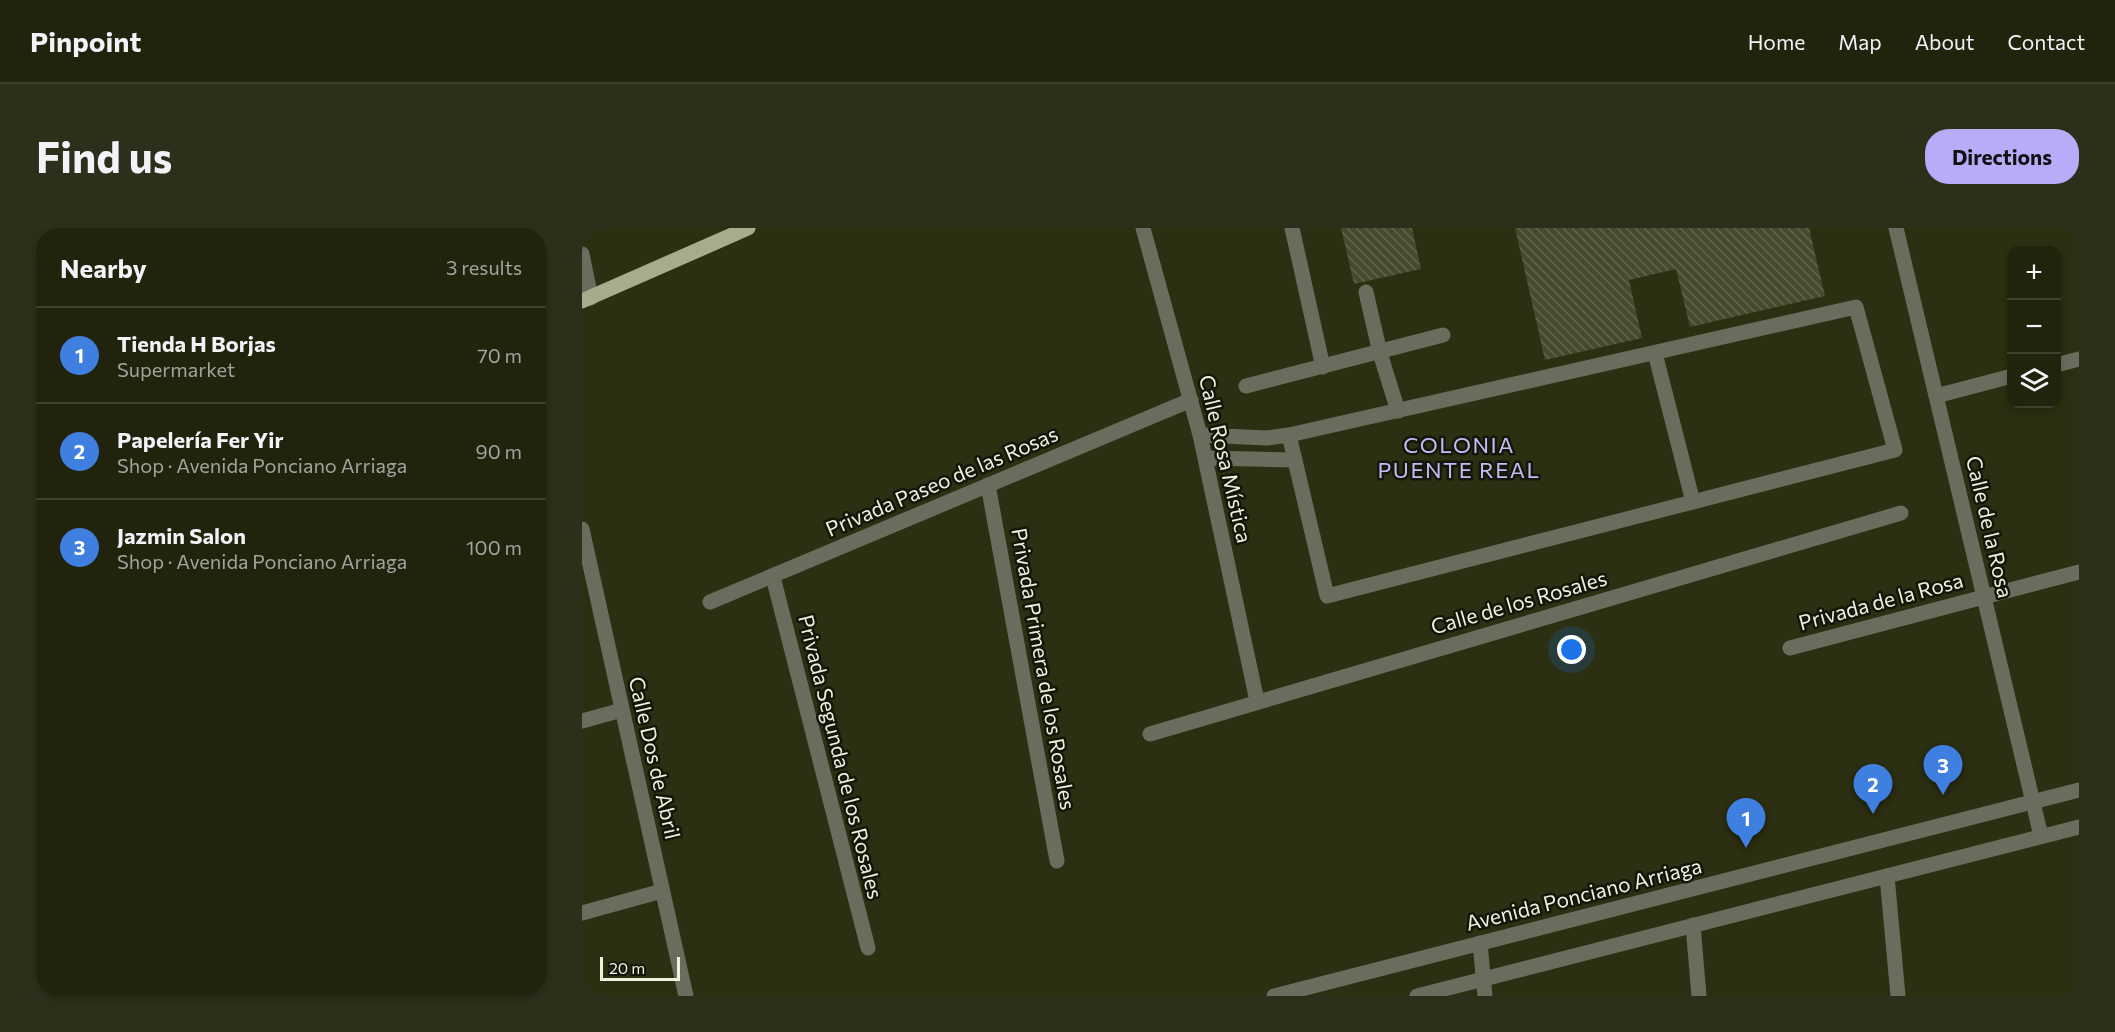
<!DOCTYPE html>
<html lang="en">
<head>
<meta charset="utf-8">
<style>
  :root { --surface:#21230d; --page:#2d2f1b; --text:#f1f3f6; --muted:#a2a49d; --line:#3e402e; --accent:#b6acf8 }
  body { margin:0; font-family:Commissioner,sans-serif; background:var(--page); color:var(--text) }
  .controls { position:absolute; right:18px; top:18px; display:grid; overflow:hidden; border-radius:12px; box-shadow:0 3px 9px #0003 }
  .controls button { width:54px; height:54px; display:grid; place-items:center; padding:0; border:0; border-bottom:2px solid var(--line); background:var(--surface); color:var(--text); font:30px sans-serif }
  .scale { position:absolute; left:18px; bottom:15px; width:80px; box-sizing:border-box; padding-left:6px; border:3px solid #eef1df; border-top:0; font-size:16px; line-height:21px; white-space:nowrap; color:#eef1df; -webkit-text-stroke:4px #141609; paint-order:stroke }
  .you { position:absolute; left:990px; top:422px; width:21px; height:21px; margin:-15px; border:4px solid #fff; border-radius:50%; background:#1a73e8; box-shadow:0 0 0 9px #1a73e833 }
  .badge { display:grid; place-items:center; width:39px; height:39px; border-radius:50%; background:var(--accent); color:#fff; font-size:20px; font-weight:700 }
  .pin { position:absolute; translate:-50% -50px; filter:drop-shadow(0 2px 3px #0008) }
  .pin::after { content:''; position:absolute; top:32px; width:21px; height:18px; background:inherit; clip-path:polygon(0 0,100% 0,50% 100%) }
  .list { margin:0; padding:0; list-style:none }
  h2 { display:flex; justify-content:space-between; align-items:center; height:78px; margin:0; padding:0 24px; font-size:26px }
  h2 small { font-size:20px; font-weight:400; color:var(--muted) }
  .list li { display:grid; grid-template-columns:39px 1fr auto; gap:18px; align-items:center; box-sizing:border-box; height:96px; padding:0 24px; border-top:2px solid var(--line) }
  .list b { display:block; font-size:22px; white-space:nowrap }
  .list p { margin:0; font-size:20px; white-space:nowrap; color:var(--muted) }
  .list em { font-size:20px; font-style:normal; color:var(--muted) }
  .icon { flex:none; width:33px; height:33px; fill:none; stroke:currentColor; stroke-width:2; stroke-linecap:round; stroke-linejoin:round }
  .map { position:relative; flex:none; width:1497px; height:768px; overflow:hidden; border-radius:24px }
  header { display:flex; align-items:center; gap:36px; box-sizing:border-box; height:84px; padding:0 30px; background:var(--surface); border-bottom:2px solid var(--line) }
  header strong { font-size:28px }
  nav { display:flex; gap:33px; margin-inline-start:auto; font-size:21px }
  .intro { display:flex; align-items:center; justify-content:space-between; box-sizing:border-box; height:144px; padding:0 36px }
  h1 { margin:0; font-size:42px }
  .button { padding:15px 27px; border-radius:24px; background:var(--accent); color:#111; font-size:21px; font-weight:700 }
  main { display:flex; gap:36px; padding:0 36px }
  aside { flex:1; background:var(--surface); border-radius:24px; box-shadow:0 3px 9px #0003 }
  .map>svg:first-child { display:block }
</style>
</head>
<body>
<header>
<strong>Pinpoint</strong>
<nav><a>Home</a><a>Map</a><a>About</a><a>Contact</a></nav>
</header>
<div class="intro"><h1>Find us</h1><a class="button">Directions</a></div>
<main>
<aside>
<h2>Nearby<small>3 results</small></h2>
<ul class="list">
<li><span class="badge" style="background:#3f7fe0">1</span><div><b>Tienda H Borjas</b><p>Supermarket</p></div><em>70 m</em></li>
<li><span class="badge" style="background:#3f7fe0">2</span><div><b>Papelería Fer Yir</b><p>Shop · Avenida Ponciano Arriaga</p></div><em>90 m</em></li>
<li><span class="badge" style="background:#3f7fe0">3</span><div><b>Jazmin Salon</b><p>Shop · Avenida Ponciano Arriaga</p></div><em>100 m</em></li>
</ul>
</aside>
<div class="map">
<svg width="1497" height="768" viewBox="0 0 1497 768">
  <defs>
    <pattern id="building-back-hatch" width="6" height="6" patternUnits="userSpaceOnUse" patternTransform="scale(1.5)"><rect width="6" height="6" fill="#464a2e"/><path d="M-1 5l2 2M0 0l6 6M5-1l2 2" fill="none" stroke="#61654c"/></pattern>
  </defs>
  <rect width="100%" height="100%" fill="#2c2f11"/>
  <g fill="url(#building-back-hatch)">
    <polygon points="759,0 830,0 839,41 772,56"/>
    <polygon points="933,0 1227,0 1243,68 1108,99 1094,41 1047,52 1060,110 963,132"/>
  </g>
  <g fill="none" stroke-linecap="round" stroke-linejoin="round">
    <g stroke="#6a6c5e" stroke-width="15">
      <polyline points="561,0 618,207 675,473"/>
      <polyline points="710,0 741,139"/>
      <polyline points="1314,0 1459,608"/>
      <polyline points="0,26 9,70"/>
      <polyline points="784,64 798,125 816,183"/>
      <polygon points="1274,79 1313,222 745,368 707,207"/>
      <polyline points="1073,125 1111,274"/>
      <polyline points="1474,137 1497,131"/>
      <polyline points="664,158 861,107"/>
      <polyline points="1354,168 1430,148"/>
      <polyline points="618,207 685,210 707,207"/>
      <polyline points="624,230 713,232"/>
      <polyline points="406,257 475,633"/>
      <polyline points="0,301 104,768"/>
      <polyline points="191,349 286,720"/>
      <polyline points="128,374 609,172"/>
      <polyline points="1208,420 1497,344"/>
      <polyline points="0,493 40,482"/>
      <polyline points="568,506 1319,285"/>
      <polyline points="1305,648 1316,768"/>
      <polyline points="0,685 80,663"/>
      <polyline points="1111,697 1117,768"/>
      <polyline points="898,715 903,768"/>
      <polyline points="692,768 1497,562"/>
      <polyline points="835,768 1497,599"/>
    </g>
    <polyline stroke="#a8ac8f" stroke-width="15" points="0,73 166,0"/>
  </g>
  <g text-anchor="middle" stroke-width="5" stroke-linejoin="round" paint-order="stroke">
    <g font-size="21" fill="#eef1df" stroke="#141609">
      <text transform="translate(643 231) rotate(77)" y="7">Calle Rosa Mística</text>
      <text transform="translate(360 254) rotate(-23)" y="7">Privada Paseo de las Rosas</text>
      <text transform="translate(1407 299) rotate(77)" y="7">Calle de la Rosa</text>
      <text transform="translate(1299 374) rotate(-15)" y="7">Privada de la Rosa</text>
      <text transform="translate(937 375) rotate(-16)" y="7">Calle de los Rosales</text>
      <text transform="translate(461 441) rotate(80)" y="7">Privada Primera de los Rosales</text>
      <text transform="translate(258 529) rotate(76)" y="7">Privada Segunda de los Rosales</text>
      <text transform="translate(72 530) rotate(77)" y="7">Calle Dos de Abril</text>
      <text transform="translate(1002 667) rotate(-14)" y="7">Avenida Ponciano Arriaga</text>
    </g>
    <g font-size="22" letter-spacing="1.5" fill="#c2bcf5" stroke="#141609">
      <text x="877" y="225">COLONIA<tspan x="877" dy="25">PUENTE REAL</tspan></text>
    </g>
  </g>
</svg>
<div class="controls">
<button>+</button>
<button>−</button>
<button><svg class="icon" aria-label="layers" viewBox="0 0 24 24"><path d="M12 4l9 5-9 5-9-5zM3 14l9 5 9-5"/></svg></button>
</div>
<div class="scale">20 m</div>
<div class="you"></div>
<div class="pin badge" style="left:1164px;top:620px;background:#3f7fe0">1</div>
<div class="pin badge" style="left:1291px;top:586px;background:#3f7fe0">2</div>
<div class="pin badge" style="left:1361px;top:567px;background:#3f7fe0">3</div>
</div>
</main>
</body>
</html>
